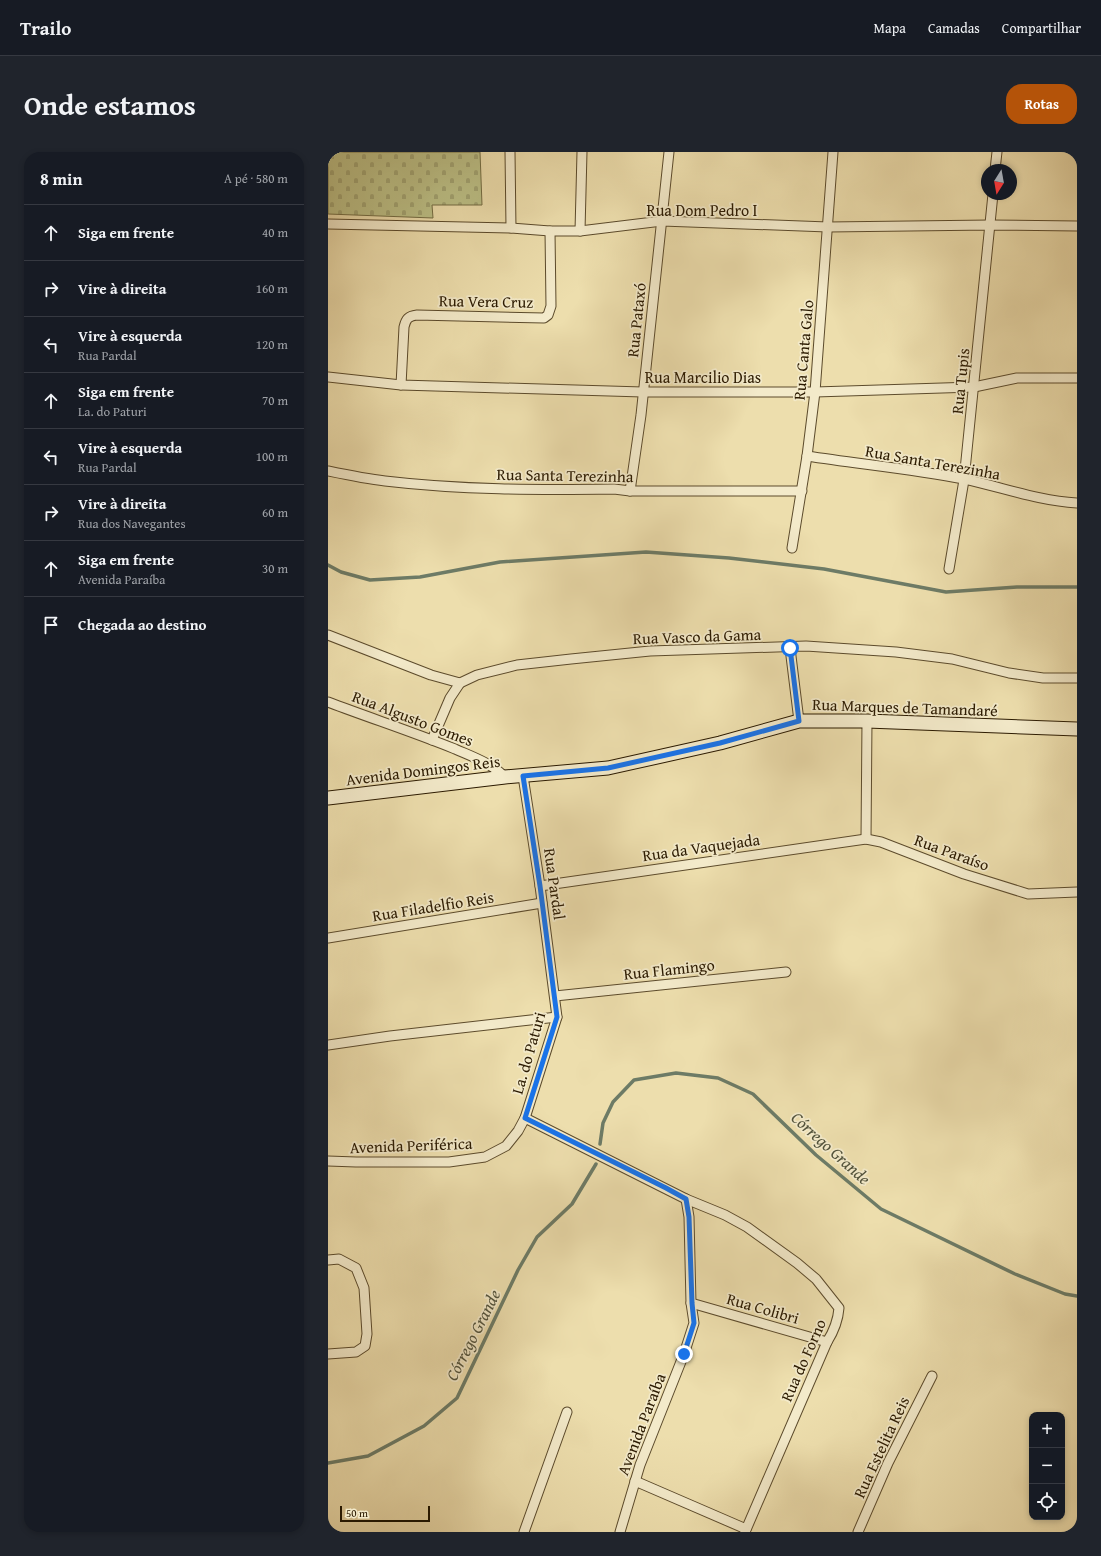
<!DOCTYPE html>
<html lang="pt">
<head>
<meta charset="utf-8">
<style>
  :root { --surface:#171b24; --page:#20242c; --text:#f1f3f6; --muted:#9ea1a6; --line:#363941; --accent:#b45309 }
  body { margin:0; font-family:"Gentium Book Plus",serif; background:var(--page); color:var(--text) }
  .controls { position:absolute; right:12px; bottom:12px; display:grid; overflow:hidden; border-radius:8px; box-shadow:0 2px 6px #0003 }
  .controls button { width:36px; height:36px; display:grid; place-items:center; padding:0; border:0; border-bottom:1px solid var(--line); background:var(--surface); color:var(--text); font:20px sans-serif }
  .compass { position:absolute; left:653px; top:12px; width:36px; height:36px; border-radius:50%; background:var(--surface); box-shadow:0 2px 6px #0003; rotate:191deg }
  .scale { position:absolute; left:12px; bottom:10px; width:90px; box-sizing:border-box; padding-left:4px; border:2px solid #2b1a01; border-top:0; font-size:11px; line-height:14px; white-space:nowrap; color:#2b1a01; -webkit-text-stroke:3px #f3eaca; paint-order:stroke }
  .stop { position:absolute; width:12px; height:12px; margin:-9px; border:3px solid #1a73e8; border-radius:50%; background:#fff }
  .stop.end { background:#1a73e8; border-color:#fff; box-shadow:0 1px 4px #0008 }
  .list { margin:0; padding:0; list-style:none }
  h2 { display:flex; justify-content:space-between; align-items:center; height:52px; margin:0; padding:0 16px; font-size:17px }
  h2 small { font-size:13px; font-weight:400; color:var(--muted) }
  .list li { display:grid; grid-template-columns:26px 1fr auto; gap:12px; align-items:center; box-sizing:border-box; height:56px; padding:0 16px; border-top:1px solid var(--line) }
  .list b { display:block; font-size:15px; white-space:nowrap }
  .list p { margin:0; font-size:13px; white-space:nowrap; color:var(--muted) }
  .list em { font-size:13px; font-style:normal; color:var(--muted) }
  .icon { flex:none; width:22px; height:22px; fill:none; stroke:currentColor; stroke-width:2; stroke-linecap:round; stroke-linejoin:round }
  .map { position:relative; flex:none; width:749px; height:1380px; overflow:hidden; border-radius:16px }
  header { display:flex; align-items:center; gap:24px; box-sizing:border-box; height:56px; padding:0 20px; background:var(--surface); border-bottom:1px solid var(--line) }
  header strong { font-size:19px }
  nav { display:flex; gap:22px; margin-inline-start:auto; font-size:14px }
  .intro { display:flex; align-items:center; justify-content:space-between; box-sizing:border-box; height:96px; padding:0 24px }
  h1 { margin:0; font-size:28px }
  .button { padding:10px 18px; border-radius:16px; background:var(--accent); color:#fff; font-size:14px; font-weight:700 }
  main { display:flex; gap:24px; padding:0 24px }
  aside { flex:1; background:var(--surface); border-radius:16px; box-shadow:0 2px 6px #0003 }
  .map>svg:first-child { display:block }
</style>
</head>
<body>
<header>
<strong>Trailo</strong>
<nav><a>Mapa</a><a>Camadas</a><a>Compartilhar</a></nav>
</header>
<div class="intro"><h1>Onde estamos</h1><a class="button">Rotas</a></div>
<main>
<aside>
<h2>8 min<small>A pé · 580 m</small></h2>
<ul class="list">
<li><svg class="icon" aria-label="ahead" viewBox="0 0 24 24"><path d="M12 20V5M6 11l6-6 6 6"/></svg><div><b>Siga em frente</b></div><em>40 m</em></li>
<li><svg class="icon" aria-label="right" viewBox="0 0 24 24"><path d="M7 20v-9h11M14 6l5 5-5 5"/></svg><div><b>Vire à direita</b></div><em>160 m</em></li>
<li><svg class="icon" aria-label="left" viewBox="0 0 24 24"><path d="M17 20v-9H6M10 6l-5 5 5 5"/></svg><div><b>Vire à esquerda</b><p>Rua Pardal</p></div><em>120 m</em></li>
<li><svg class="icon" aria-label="ahead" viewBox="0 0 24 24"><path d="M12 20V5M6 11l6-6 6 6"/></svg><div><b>Siga em frente</b><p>La. do Paturi</p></div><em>70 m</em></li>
<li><svg class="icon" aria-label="left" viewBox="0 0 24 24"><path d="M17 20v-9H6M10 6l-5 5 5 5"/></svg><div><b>Vire à esquerda</b><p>Rua Pardal</p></div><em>100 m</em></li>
<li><svg class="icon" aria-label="right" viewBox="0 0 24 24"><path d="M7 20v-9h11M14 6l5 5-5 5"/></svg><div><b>Vire à direita</b><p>Rua dos Navegantes</p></div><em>60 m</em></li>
<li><svg class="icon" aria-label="ahead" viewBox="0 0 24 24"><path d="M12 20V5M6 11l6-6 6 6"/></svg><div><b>Siga em frente</b><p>Avenida Paraíba</p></div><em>30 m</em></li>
<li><svg class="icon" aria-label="arrive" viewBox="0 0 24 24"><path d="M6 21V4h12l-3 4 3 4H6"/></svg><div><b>Chegada ao destino</b></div></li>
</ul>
</aside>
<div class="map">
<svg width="749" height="1380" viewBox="0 0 749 1380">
  <defs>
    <pattern id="cemetery-stones" width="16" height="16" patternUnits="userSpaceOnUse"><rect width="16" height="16" fill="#bcc087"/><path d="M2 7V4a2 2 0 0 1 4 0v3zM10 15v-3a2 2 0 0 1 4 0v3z" fill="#a2a473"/></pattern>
  </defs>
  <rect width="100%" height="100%" fill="#eddead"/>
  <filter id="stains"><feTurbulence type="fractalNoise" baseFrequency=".005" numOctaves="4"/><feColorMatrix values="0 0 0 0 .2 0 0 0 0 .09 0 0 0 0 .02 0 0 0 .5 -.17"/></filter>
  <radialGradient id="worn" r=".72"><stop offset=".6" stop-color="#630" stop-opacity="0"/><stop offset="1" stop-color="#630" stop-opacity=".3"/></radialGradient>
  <polygon fill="url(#cemetery-stones)" stroke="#746d44" points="0,0 152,0 154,53 104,53 105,66 0,62"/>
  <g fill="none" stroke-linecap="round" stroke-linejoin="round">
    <g stroke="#6d7b66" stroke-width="3.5">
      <polyline points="0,413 13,420 42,428 92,425 172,410 318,400 401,406 496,417 618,440 689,435 749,435"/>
      <polyline points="272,992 275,971 285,950 306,928 348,921 390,926 425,942 488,1003 553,1057 687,1122 737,1142 749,1144"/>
      <polyline points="0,1311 40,1304 96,1274 129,1246 190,1118 209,1085 244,1052 268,1012"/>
    </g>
    <defs>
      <g id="street">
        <polyline points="182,0 183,76"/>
        <polyline points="667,18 669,0"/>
        <polyline points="0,72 183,76 222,79 252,79 334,69 500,75 662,73 749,74"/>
        <polyline points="252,79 254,0"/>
        <polyline points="0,225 73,233 315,240 487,240 646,235 689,226 749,226"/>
        <path d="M73 233 76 175C78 167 80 164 89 163L216 166 220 163 223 154 222 79"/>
        <path d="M479 304C531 312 584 317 636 327 674 335 710 349 749 351"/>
        <path d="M0 319C19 323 38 327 57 329 133 338 210 338 286 337L302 339H474"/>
        <polyline points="302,339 313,263 341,0"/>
        <polyline points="464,396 479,304 487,240 505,0"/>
        <polyline points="621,417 636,328 665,42"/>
        <polyline points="0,483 103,523 132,531 149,523 189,513 243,507 322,499 478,494 568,500 624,507 681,521 715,526 749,526"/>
        <polyline points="462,496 471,569"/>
        <path d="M0 550C42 566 85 580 127 597 145 605 163 611 177 625"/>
        <polyline points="104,588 122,546 132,531"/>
        <polyline points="538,687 539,569"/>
        <polyline points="212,734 538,687 553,690 636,722 700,742 749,740"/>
        <polyline points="0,786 214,751"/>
        <polyline points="227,844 458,820"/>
        <polyline points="0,893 62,884 229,865"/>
        <path d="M197 966 358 1047 397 1063 419 1075 469 1111 488 1127 511 1156C510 1169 506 1179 499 1190L417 1380"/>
        <polyline points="0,1009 28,1010 121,1010 157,1005 178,994 190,979 197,966 229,865 212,734 195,624"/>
        <polyline points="0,1108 11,1107 28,1116 36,1136 39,1182 37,1194 28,1200 0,1202"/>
        <polyline points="363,1151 499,1190"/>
        <polyline points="307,1329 418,1377"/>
        <polyline points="196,1380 239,1260"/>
        <polyline points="292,1380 312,1313 356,1202 366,1171 363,1151 361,1065 358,1047"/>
        <polyline points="530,1380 560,1311 604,1224"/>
      </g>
      <polyline id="secondary" points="0,646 177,625 280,616 392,591 471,569 539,569 749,577"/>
    </defs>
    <use href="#street" stroke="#5c4b2c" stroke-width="11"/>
    <use href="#secondary" stroke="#2b1a01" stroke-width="15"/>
    <use href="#street" stroke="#f3eaca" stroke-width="9"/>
    <use href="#secondary" stroke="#f3eaca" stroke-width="13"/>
  </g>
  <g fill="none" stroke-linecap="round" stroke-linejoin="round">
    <polyline stroke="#1a73e8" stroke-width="5" points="356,1202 366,1171 364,1151 361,1065 358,1047 338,1036 197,966 229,865 212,734 195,624 280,616 392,591 471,569 462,496"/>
  </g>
  <g text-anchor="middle" stroke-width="3.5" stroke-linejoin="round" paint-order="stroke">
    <g font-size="16" fill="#2b1a01" stroke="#f3eaca">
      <text x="374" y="64">Rua Dom Pedro I</text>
      <text transform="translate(158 149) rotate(1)" y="6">Rua Vera Cruz</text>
      <text transform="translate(308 168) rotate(-84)" y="6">Rua Pataxó</text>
      <text transform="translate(475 198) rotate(-85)" y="6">Rua Canta Galo</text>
      <text x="375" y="231">Rua Marcilio Dias</text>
      <text transform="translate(632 229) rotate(-84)" y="6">Rua Tupis</text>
      <text transform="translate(605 310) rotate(10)" y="6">Rua Santa Terezinha</text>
      <text transform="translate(237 323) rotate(1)" y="6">Rua Santa Terezinha</text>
      <text transform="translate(369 484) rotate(-2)" y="6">Rua Vasco da Gama</text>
      <text transform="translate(577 555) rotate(2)" y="6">Rua Marques de Tamandaré</text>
      <text transform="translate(85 566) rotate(21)" y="6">Rua Algusto Gomes</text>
      <text transform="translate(95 618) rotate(-7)" y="6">Avenida Domingos Reis</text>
      <text transform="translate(373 695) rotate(-8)" y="6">Rua da Vaquejada</text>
      <text transform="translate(624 700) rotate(20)" y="6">Rua Paraíso</text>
      <text transform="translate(227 732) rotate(82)" y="6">Rua Pardal</text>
      <text transform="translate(105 754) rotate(-9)" y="6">Rua Filadelfio Reis</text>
      <text transform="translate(341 817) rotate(-6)" y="6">Rua Flamingo</text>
      <text transform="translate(200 901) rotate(-74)" y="6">La. do Paturi</text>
      <text transform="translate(83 993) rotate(-2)" y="6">Avenida Periférica</text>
      <text transform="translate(435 1156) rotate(16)" y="6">Rua Colibri</text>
      <text transform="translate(475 1208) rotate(-66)" y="6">Rua do Forno</text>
      <text transform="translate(313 1272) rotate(-69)" y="6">Avenida Paraíba</text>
      <text transform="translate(553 1295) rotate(-65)" y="6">Rua Estelita Reis</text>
    </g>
    <g font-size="17" font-style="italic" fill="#52533c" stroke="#f3eaca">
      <text transform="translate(503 996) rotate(42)" y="6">Córrego Grande</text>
      <text transform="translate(145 1183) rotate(-63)" y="6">Córrego Grande</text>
    </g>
  </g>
  <rect width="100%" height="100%" filter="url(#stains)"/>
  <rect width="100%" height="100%" fill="url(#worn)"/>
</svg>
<div class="controls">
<button>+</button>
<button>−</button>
<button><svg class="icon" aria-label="locate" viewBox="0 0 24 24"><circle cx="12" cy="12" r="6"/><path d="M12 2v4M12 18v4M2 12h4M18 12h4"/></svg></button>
</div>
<svg class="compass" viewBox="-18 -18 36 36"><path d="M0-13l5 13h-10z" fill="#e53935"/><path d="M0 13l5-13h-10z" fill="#9ea1a6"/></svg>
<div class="scale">50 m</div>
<div class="stop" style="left:462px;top:496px"></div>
<div class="stop end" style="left:356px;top:1202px"></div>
</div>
</main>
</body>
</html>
